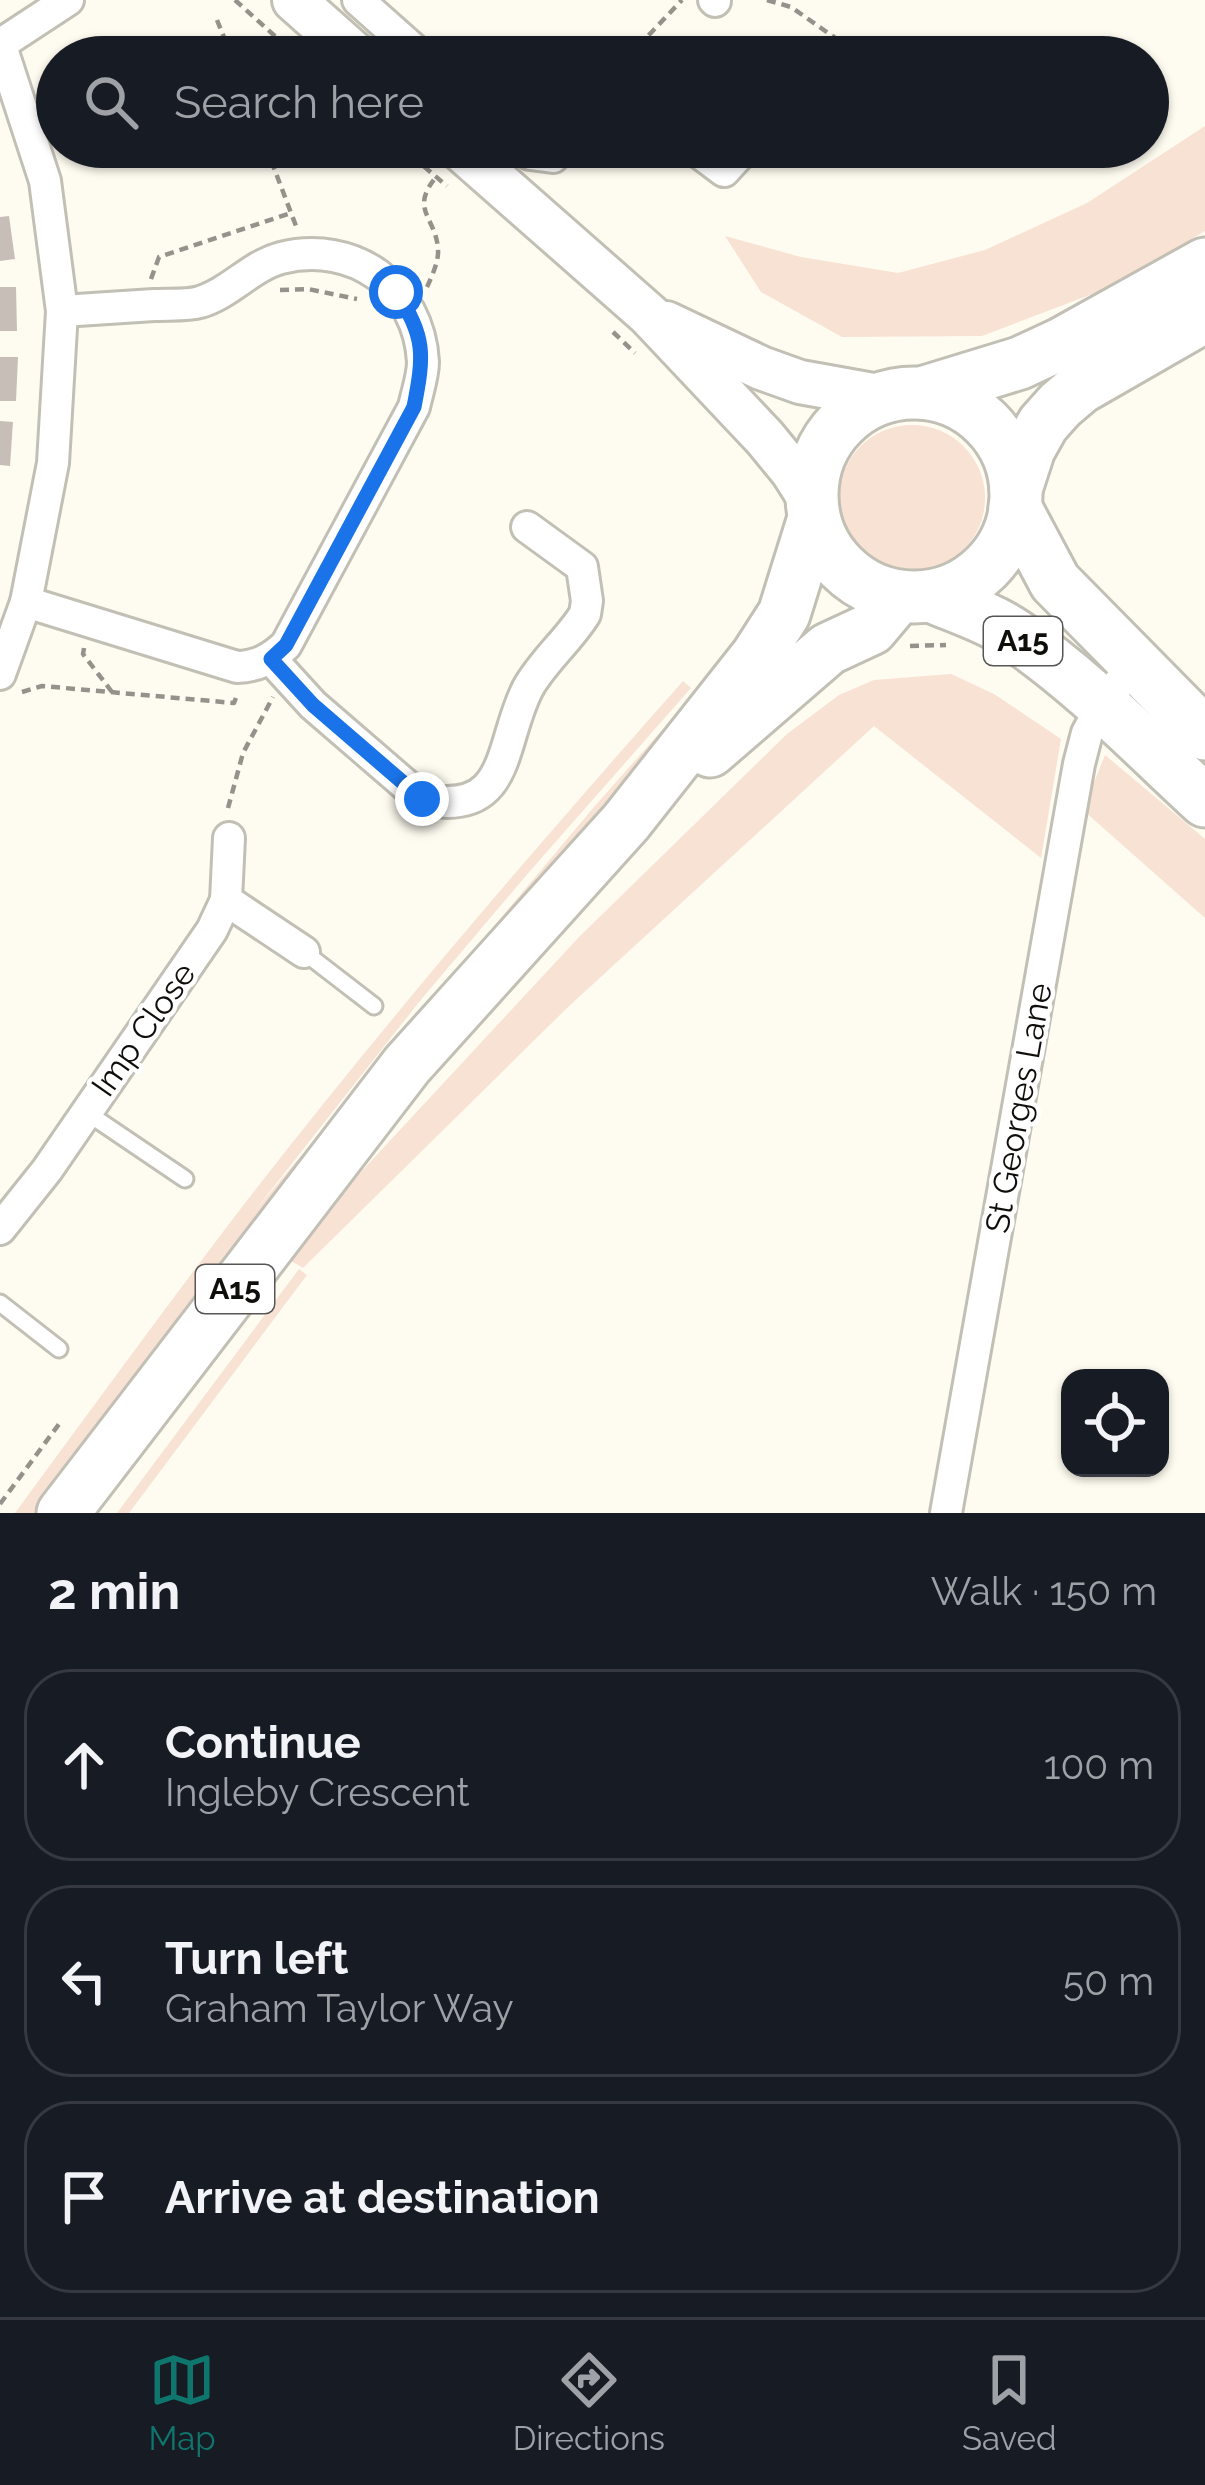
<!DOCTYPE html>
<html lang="en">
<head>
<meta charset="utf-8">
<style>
  :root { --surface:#171b24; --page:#242831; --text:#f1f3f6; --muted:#9ea1a6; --line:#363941; --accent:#0f766e }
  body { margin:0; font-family:Raleway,sans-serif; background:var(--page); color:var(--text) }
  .controls { position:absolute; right:36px; bottom:36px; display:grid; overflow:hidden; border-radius:24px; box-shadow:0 3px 9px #0004 }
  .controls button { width:108px; height:108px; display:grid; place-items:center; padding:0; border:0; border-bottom:3px solid var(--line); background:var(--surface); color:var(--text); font:60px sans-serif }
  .stop { position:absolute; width:36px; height:36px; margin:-27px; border:9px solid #1a73e8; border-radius:50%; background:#fff }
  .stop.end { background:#1a73e8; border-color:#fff; box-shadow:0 3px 12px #0008 }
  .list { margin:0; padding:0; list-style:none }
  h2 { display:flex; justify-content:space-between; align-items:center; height:156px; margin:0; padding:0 48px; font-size:51px }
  h2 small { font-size:39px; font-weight:400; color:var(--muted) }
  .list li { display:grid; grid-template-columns:78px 1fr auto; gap:36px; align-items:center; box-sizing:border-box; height:192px; margin:0 24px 24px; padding:0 24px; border:3px solid var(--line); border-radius:48px }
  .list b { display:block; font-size:45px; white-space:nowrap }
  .list p { margin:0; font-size:39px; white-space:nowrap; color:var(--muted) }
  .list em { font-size:39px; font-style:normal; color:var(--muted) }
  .icon { flex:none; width:66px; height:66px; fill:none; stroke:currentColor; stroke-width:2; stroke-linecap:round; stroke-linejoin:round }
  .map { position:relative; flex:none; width:1205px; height:1513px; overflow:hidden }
  .search { position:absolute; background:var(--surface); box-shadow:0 3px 9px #0004; left:36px; right:36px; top:36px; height:132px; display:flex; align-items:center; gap:30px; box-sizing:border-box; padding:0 42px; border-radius:66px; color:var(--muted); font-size:45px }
  .sheet { height:804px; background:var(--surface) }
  nav { display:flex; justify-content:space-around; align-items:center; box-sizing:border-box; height:168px; border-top:3px solid var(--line); background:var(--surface); font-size:33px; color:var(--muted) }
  nav a { display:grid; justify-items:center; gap:6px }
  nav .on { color:var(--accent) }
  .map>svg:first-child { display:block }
</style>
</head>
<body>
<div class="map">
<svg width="1205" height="1513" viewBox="0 0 1205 1513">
  <rect width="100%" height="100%" fill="#fefbf0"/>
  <g fill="#f8e2d4">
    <polygon points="1205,126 1205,231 1108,288 982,336 842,337 761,292 725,236 801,257 898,273 985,250 1087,203"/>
    <circle cx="912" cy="498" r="73"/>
    <path d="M733 650 740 651 625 780 204 1303 51 1513H15C87 1415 159 1316 232 1220 375 1034 528 856 683 681L691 688 530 871 419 1002 253 1213 594 807Z"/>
    <polygon points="951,674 994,694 1061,739 1041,858 874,726 567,1008 303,1268 283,1256 579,937 787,734 839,695 874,680"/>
    <polygon points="1105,755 1205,839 1205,918 1083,810"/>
    <polygon points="299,1269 307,1275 129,1513 117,1513"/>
  </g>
  <g fill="#c7bfb7">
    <polygon points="9,216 15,259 0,261 0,217"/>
    <polygon points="0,287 16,287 17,331 0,331"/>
    <polygon points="0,357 18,357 16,401 0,401"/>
    <polygon points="0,421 13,422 10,466 0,465"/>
  </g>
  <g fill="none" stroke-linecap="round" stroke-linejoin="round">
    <defs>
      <g id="service">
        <polyline points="304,952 374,1006"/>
        <polyline points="86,1112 185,1179"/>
        <polyline points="0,1303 59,1349"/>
      </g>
      <g id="minor">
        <polyline points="358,0 422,57"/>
        <polyline points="714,0 715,1"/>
        <polyline points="0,43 45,181 62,311 53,463 26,602 0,674"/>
        <polyline points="1,44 68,0"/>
        <polyline points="523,147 530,154 553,157 562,147"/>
        <polyline points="692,147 724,171 746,147"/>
        <path d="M26 602 237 667C258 666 271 659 286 645L414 407C417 393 423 376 423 362 419 286 353 240 281 258 251 266 230 293 200 302 186 306 169 304 154 305 123 307 93 309 62 311"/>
        <path d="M271 659 313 705 422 799C512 818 499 743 528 688 543 661 569 640 585 614L587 601 582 567 527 527"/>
        <polyline points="226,900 229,838"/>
        <polyline points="0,1229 47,1170 212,930 226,900 304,952"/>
        <polyline points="946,1513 1079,764 1087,733 1101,707 1134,663"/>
      </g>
      <g id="secondary">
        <polyline points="294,0 358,57"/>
        <polyline points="458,147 649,315 765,438 792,471 811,501"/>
        <polyline points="666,323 761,368 800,382 884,397"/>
      </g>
      <g id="trunk">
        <polyline points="922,393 1020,363 1063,343 1205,264"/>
        <circle cx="914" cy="495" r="102"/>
        <polyline points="1016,489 1029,449 1043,424 1060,405 1080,388 1205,316"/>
        <polyline points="1015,507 1055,582 1205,734"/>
        <path d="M931 596C959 608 990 618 1015 635 1084 682 1144 745 1205 801"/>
        <polyline points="710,751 828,649 871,629 898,597"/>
        <polyline points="63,1513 407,1065 626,822 757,656 784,614 814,518"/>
      </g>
    </defs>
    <use href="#service" stroke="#c2bfb5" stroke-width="21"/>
    <use href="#minor" stroke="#c2bfb5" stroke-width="36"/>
    <use href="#secondary" stroke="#c2bfb5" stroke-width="48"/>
    <use href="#trunk" stroke="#c2bfb5" stroke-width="57"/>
    <g stroke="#95928b" stroke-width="4.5" stroke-dasharray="9 6" stroke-linecap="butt">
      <polyline points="235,0 298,57"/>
      <polyline points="767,0 791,7 851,49"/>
      <polyline points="217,20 232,57"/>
      <polyline points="628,57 682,0"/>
      <polyline points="266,147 296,226"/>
      <polyline points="401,147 447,186"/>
      <polyline points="151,279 159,257 291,213"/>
      <path d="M427 287C432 276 439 261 438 249 436 217 409 210 436 177"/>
      <polyline points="280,290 308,289 357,299"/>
      <polyline points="613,332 635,353"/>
      <polyline points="910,646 946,645"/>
      <polyline points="84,648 83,654 112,692"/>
      <polyline points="22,692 42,686 234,703 237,695"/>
      <polyline points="228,808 243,753 273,697"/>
      <polyline points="0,1504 62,1420"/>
    </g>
    <use href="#service" stroke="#fff" stroke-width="15"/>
    <use href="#minor" stroke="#fff" stroke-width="30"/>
    <use href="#secondary" stroke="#fff" stroke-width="42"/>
    <use href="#trunk" stroke="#fff" stroke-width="51"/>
  </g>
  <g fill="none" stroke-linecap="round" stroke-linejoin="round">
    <path stroke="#1a73e8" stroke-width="15" d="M396 292C426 336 424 356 414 407L286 645 271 659 313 705 422 799"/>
  </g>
  <g text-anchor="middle" stroke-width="9" stroke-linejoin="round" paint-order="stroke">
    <g fill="#fff" stroke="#585654" stroke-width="3">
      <rect x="984" y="617" width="78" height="48" rx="9"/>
      <rect x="196" y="1265" width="78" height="48" rx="9"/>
    </g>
    <g font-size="30" font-weight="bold" fill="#100e0b">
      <text x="1023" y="651">A15</text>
      <text x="235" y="1299">A15</text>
    </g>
    <g font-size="33" fill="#100e0b" stroke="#fff">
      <text transform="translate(143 1029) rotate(-55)" y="12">Imp Close</text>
      <text transform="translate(1018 1108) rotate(-80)" y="12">St Georges Lane</text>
    </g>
  </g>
</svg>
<div class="controls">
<button><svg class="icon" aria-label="locate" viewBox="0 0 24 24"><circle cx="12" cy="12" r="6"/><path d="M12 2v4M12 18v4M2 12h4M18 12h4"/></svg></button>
</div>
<div class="stop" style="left:396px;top:292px"></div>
<div class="stop end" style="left:422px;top:799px"></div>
<div class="search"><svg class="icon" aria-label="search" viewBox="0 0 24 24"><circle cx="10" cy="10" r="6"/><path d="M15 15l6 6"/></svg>Search here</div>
</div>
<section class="sheet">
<h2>2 min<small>Walk · 150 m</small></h2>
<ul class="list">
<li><svg class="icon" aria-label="ahead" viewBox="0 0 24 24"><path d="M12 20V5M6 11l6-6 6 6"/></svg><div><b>Continue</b><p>Ingleby Crescent</p></div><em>100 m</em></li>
<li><svg class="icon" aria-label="left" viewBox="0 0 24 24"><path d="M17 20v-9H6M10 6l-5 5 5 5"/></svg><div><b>Turn left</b><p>Graham Taylor Way</p></div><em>50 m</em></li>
<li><svg class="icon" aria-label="arrive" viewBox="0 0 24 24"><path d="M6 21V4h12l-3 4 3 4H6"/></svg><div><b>Arrive at destination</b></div></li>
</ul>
</section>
<nav>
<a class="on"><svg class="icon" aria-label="map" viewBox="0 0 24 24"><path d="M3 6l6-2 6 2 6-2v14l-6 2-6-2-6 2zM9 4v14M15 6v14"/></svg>Map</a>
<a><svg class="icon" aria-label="directions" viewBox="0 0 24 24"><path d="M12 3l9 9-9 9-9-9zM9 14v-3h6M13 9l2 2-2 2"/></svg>Directions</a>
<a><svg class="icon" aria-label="saved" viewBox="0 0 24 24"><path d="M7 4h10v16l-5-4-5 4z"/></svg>Saved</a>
</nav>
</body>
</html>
